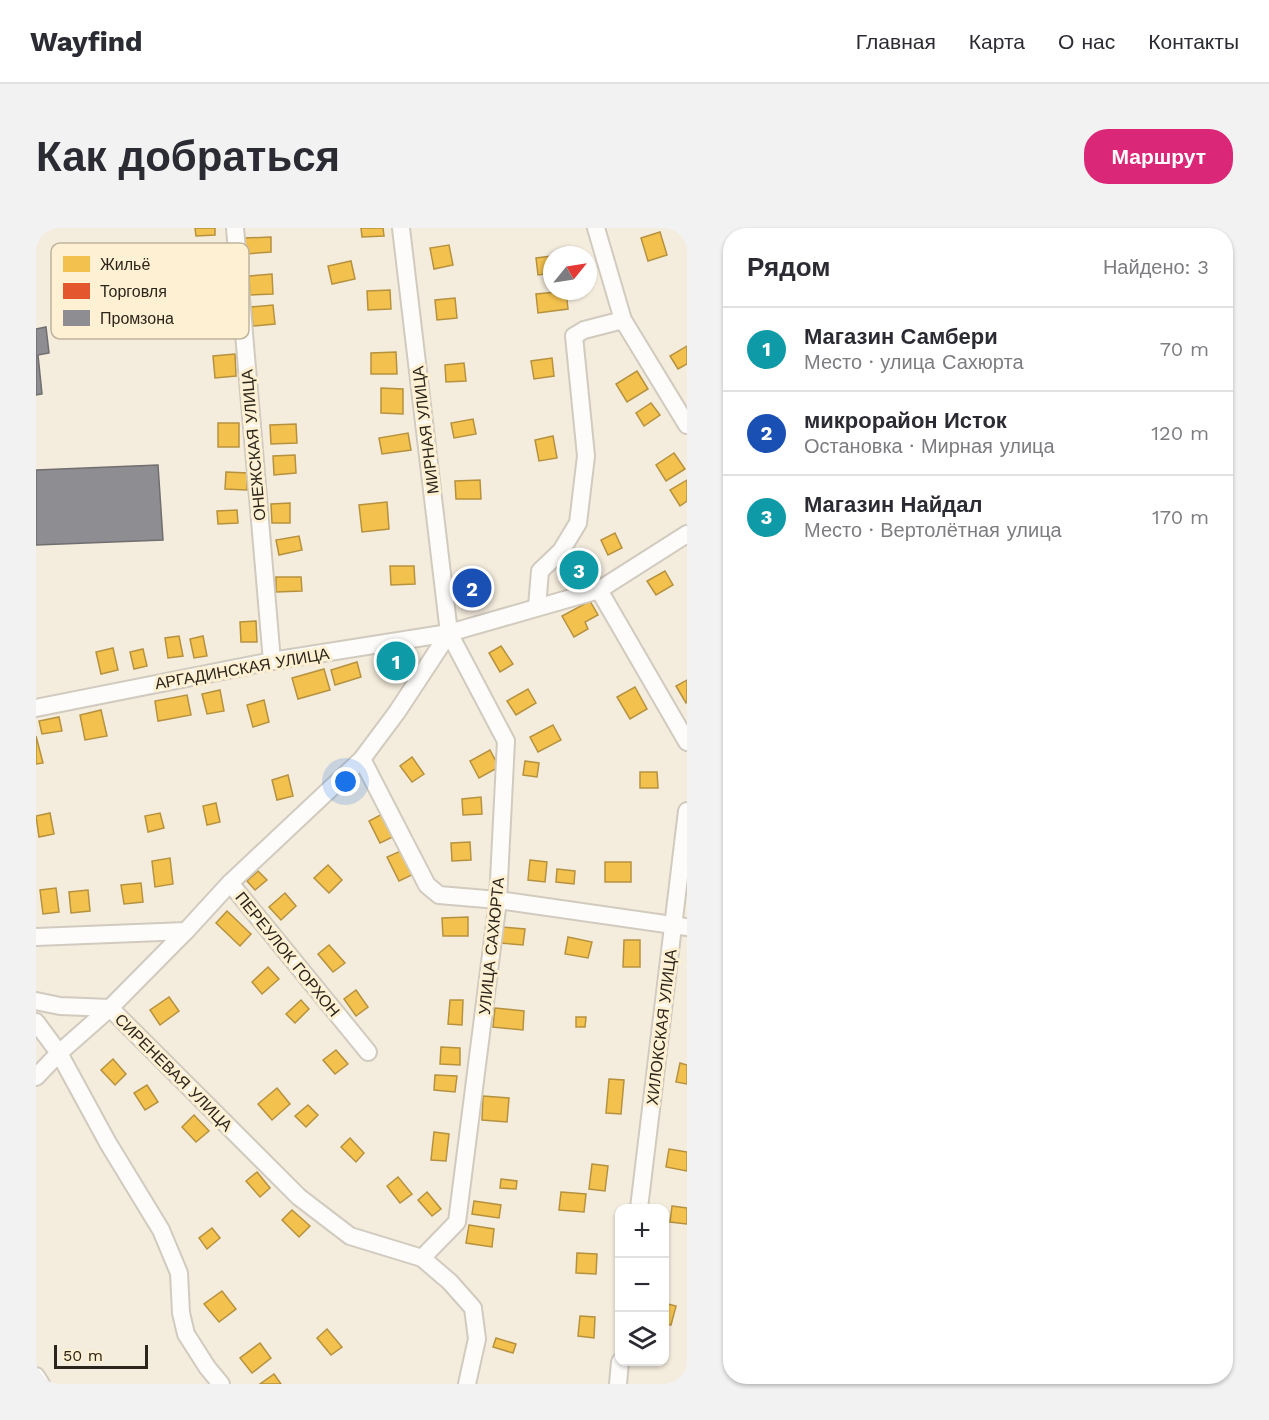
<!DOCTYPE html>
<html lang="ru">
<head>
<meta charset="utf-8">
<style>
  :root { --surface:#fff; --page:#f2f2f3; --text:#2b2b33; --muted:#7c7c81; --line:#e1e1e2; --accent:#db2777 }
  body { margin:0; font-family:"Work Sans",sans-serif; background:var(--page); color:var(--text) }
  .controls { position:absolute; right:18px; bottom:18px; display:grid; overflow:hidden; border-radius:12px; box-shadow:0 2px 4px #0004 }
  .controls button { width:54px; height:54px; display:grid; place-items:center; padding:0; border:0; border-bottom:2px solid var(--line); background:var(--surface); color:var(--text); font:30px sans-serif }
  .compass { position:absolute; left:507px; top:18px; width:54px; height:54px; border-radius:50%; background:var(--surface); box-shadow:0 2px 4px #0004; rotate:60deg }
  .scale { position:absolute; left:18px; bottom:15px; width:94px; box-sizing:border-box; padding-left:6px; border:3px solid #2b251b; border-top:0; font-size:16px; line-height:21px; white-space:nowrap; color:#2b251b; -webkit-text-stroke:4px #fef0d3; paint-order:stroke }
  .you { position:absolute; left:310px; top:554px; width:21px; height:21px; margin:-15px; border:4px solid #fff; border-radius:50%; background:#1a73e8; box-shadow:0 0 0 9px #1a73e833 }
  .badge { display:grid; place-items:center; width:39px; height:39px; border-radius:50%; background:var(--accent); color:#fff; font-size:20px; font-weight:700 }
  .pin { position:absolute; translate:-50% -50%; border:3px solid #fff; box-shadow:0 2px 6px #0006 }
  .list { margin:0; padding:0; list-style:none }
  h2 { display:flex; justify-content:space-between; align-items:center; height:78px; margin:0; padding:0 24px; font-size:26px }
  h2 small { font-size:20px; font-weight:400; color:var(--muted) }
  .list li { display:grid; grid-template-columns:39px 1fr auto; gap:18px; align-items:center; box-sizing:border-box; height:84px; padding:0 24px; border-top:2px solid var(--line) }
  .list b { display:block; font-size:22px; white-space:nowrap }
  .list p { margin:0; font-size:20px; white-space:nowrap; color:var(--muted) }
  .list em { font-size:20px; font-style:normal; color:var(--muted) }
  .icon { flex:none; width:33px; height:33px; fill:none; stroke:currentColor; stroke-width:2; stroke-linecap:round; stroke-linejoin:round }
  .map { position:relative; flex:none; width:651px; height:1156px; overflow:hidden; border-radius:24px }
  header { display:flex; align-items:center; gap:36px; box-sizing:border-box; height:84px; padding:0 30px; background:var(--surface); border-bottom:2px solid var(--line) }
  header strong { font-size:28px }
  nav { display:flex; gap:33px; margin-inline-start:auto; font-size:21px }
  .intro { display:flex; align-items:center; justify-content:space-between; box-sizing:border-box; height:144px; padding:0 36px }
  h1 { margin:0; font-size:42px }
  .button { padding:15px 27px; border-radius:24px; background:var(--accent); color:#fff; font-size:21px; font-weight:700 }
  main { display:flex; gap:36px; padding:0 36px }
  aside { flex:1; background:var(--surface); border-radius:24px; box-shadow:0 2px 4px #0004 }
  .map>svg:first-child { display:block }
</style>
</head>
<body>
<header>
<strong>Wayfind</strong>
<nav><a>Главная</a><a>Карта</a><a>О нас</a><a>Контакты</a></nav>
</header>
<div class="intro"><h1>Как добраться</h1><a class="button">Маршрут</a></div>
<main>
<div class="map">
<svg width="651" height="1156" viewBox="0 0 651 1156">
  <rect width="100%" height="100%" fill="#f4ecdd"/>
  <g fill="#f2c14e" stroke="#b6923f" stroke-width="1.5">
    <polygon points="159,0 179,0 179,7 160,8"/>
    <polygon points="325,0 347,0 348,8 326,9"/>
    <polygon points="624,4 631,27 612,33 605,10"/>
    <polygon points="235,9 235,24 209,26 208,10"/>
    <polygon points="413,17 417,37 398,41 394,20"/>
    <polygon points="516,28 516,45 502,47 500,30"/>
    <polygon points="315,33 319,51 296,56 292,38"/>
    <polygon points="236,46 237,66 214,67 213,48"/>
    <polygon points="354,62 355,81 332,82 331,63"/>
    <polygon points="530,63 532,81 502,85 500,66"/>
    <polygon points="419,70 421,90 401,92 399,72"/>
    <polygon points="237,77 239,96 217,98 215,79"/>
    <polygon points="651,118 651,136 642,141 634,128"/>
    <polygon points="360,124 361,146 335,146 335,125"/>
    <polygon points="199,126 200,148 179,150 177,128"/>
    <polygon points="516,130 518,148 498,151 495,133"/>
    <polygon points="428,135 430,153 410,154 409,137"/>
    <polygon points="601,143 612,161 591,174 580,156"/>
    <polygon points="345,160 367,161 367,186 345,185"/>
    <polygon points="615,175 624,187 608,198 600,185"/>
    <polygon points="437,191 440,206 418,210 415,195"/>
    <rect x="182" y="195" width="21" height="24"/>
    <polygon points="260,196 261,215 235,216 234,197"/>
    <polygon points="372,205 375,222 346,226 343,210"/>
    <polygon points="517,208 521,230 503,233 499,212"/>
    <polygon points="638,225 649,241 630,253 620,237"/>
    <polygon points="259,227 260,245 238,247 237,228"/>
    <polygon points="190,244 212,245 211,262 189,261"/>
    <polygon points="444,252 445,271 420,271 419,253"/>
    <polygon points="651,252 651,273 644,278 634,262"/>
    <polygon points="351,274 353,301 326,304 323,277"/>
    <polygon points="254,275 254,295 236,295 235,276"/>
    <polygon points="201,282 202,295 182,296 181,283"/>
    <polygon points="579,305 586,320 572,327 565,312"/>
    <polygon points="263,308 266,322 243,327 240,312"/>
    <polygon points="354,338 378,338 379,356 355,357"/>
    <polygon points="629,343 637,357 620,367 611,353"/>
    <polygon points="240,349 265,349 266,363 240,364"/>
    <polygon points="554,373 562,387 549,394 552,401 538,409 526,388"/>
    <polygon points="220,393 221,414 205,414 204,394"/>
    <polygon points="143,408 147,428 132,430 129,410"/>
    <polygon points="167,408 171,428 158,430 154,411"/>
    <polygon points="465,418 477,436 464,444 453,425"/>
    <polygon points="77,420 82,442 65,446 60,424"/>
    <polygon points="107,421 111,438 98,441 94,424"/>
    <polygon points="321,434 325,449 299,457 295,442"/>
    <polygon points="288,441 294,462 262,471 256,450"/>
    <polygon points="651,452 651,474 650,475 640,458"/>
    <polygon points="599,459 611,481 594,491 581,469"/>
    <polygon points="492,461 500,475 480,487 471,473"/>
    <polygon points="184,462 188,483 171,486 166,466"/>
    <polygon points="151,467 155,487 122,493 119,473"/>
    <polygon points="228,472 233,494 217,499 211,477"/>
    <polygon points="65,482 71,508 49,512 44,487"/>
    <polygon points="23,489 26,503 6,506 3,493"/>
    <polygon points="517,497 525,512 502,524 494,509"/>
    <polygon points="0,508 7,535 0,536"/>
    <polygon points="454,522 463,539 443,550 434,533"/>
    <polygon points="376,529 388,546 376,554 364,538"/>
    <polygon points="489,533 503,535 501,549 487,547"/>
    <polygon points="604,544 621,544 622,560 604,560"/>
    <polygon points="252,547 257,568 241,572 236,552"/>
    <polygon points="445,569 446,586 427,587 426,571"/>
    <polygon points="180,575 184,594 171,597 167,578"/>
    <polygon points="350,584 361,607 344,615 333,593"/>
    <polygon points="14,585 18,606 3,609 0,588"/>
    <polygon points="124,585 128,600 112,604 109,588"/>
    <polygon points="434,614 435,632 416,633 415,615"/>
    <polygon points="367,622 378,646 363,653 351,629"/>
    <polygon points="134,630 137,656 119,659 116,633"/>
    <polygon points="494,632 511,634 509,654 492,652"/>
    <rect x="569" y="634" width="26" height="20"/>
    <polygon points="292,637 306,652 293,665 278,650"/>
    <polygon points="521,641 539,643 538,656 520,654"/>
    <polygon points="222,643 231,652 219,662 211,653"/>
    <polygon points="105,655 107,674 88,676 85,657"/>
    <polygon points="20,660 23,684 7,686 4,662"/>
    <polygon points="52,662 54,683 35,685 33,664"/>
    <polygon points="249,665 260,678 245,692 233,679"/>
    <polygon points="191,683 215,706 204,718 180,695"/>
    <polygon points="432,689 432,708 407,708 406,690"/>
    <polygon points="466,699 489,701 487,717 464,715"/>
    <polygon points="532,709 556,714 552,730 529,726"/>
    <polygon points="588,712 604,712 604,739 587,739"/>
    <polygon points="293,717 309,735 297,744 282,726"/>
    <polygon points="232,739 243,751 226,766 216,754"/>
    <polygon points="320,762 332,779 320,788 308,771"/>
    <polygon points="133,769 143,783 124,797 114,782"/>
    <polygon points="265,772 273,781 259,795 250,786"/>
    <polygon points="414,772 427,772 426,797 412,796"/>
    <polygon points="459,780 488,783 487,802 457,799"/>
    <polygon points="540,789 550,789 549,799 540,799"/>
    <polygon points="405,819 424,820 424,837 404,836"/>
    <polygon points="300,822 312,836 299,846 287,832"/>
    <polygon points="77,831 90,846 79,857 65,842"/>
    <polygon points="644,835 651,837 651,856 640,854"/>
    <polygon points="399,847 421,848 419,864 398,862"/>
    <polygon points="573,851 588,852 585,886 570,885"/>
    <polygon points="111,857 122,874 109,882 98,865"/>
    <polygon points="241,860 254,876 236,892 222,876"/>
    <polygon points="447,868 473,870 471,894 446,892"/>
    <polygon points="272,877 282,887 270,899 259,888"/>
    <polygon points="158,887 173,903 160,914 146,899"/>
    <polygon points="398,904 413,906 410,933 395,932"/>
    <polygon points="314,910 328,925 320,934 305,919"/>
    <polygon points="633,921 651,924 651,943 630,939"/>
    <polygon points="556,936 572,938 569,963 553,961"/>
    <polygon points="221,944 234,960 224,969 210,953"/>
    <polygon points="362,949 376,966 364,975 351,958"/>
    <polygon points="465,951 481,953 480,961 464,960"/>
    <polygon points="391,964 405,981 396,988 382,972"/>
    <polygon points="525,964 550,966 548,984 523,982"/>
    <polygon points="438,973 465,977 463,990 436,986"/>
    <polygon points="636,978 651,980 651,996 634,994"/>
    <polygon points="256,982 274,998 263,1009 246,992"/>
    <polygon points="433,997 458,1001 456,1019 430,1015"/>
    <polygon points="176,1000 184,1010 171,1021 163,1010"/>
    <polygon points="541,1025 561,1026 560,1046 540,1045"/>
    <polygon points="186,1063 200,1081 183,1094 168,1076"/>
    <polygon points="628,1075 640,1078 635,1097 628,1095"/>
    <polygon points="544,1088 559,1089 558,1110 542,1108"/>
    <polygon points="291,1101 306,1119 295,1127 281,1110"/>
    <polygon points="460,1110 480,1116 477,1125 457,1119"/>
    <polygon points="224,1115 235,1130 216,1145 204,1130"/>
    <polygon points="238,1146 245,1156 224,1156"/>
  </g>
  <g fill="#e4572e" stroke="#ac4828" stroke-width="1.5">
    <polygon points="546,329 555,346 540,354 530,337"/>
    <polygon points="368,421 374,437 351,445 345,429"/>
  </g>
  <g fill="#8d8d92" stroke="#706e6e" stroke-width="1.5">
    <polygon points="10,99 13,125 2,127 6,166 0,167 0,101"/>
    <polygon points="122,237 127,312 0,317 0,242"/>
  </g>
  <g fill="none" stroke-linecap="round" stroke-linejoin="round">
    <defs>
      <g id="minor">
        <polyline points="199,0 236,433"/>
        <polyline points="365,0 413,405 470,513 462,672 421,994 386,1030"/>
        <polyline points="560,0 587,92 651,197"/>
        <polyline points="563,362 651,514"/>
        <polyline points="501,379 504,343 525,323 542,295 550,228 538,108 548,102 587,92"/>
        <polyline points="0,480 236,433 413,405 563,362 651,306"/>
        <polyline points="326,531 391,657 403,667 462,672 651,699"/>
        <polyline points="194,655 326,531 361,484 413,405"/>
        <polyline points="150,703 74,780 23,825 72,915 125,1002 143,1045 145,1085 150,1106 171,1139 185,1156"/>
        <polyline points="0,709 150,703 194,655 332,824"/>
        <polyline points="0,773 24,778 74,780"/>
        <polyline points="74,780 263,969 314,1008 386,1030 414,1054 437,1080 441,1111 431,1156"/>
        <polyline points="0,794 23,825 0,849"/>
        <polyline points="603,980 651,583"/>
        <polyline points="0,1148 5,1156"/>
        <polyline points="582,1156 584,1134"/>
      </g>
    </defs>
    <use href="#minor" stroke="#d1cabf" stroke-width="20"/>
    <use href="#minor" stroke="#fdfcfa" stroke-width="16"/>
  </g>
  <g text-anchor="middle" stroke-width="6" stroke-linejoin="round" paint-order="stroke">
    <g font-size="16" fill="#2b251b" stroke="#fef0d3">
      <text transform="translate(389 202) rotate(-97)" y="6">МИРНАЯ УЛИЦА</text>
      <text transform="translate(217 217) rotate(-95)" y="6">ОНЕЖСКАЯ УЛИЦА</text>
      <text transform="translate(206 440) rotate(-10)" y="6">АРГАДИНСКАЯ УЛИЦА</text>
      <text transform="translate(455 718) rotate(-84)" y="6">УЛИЦА САХЮРТА</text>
      <text transform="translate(252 726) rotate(51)" y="6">ПЕРЕУЛОК ГОРХОН</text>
      <text transform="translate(625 799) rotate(-83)" y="6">ХИЛОКСКАЯ УЛИЦА</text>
      <text transform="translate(138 844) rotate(45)" y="6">СИРЕНЕВАЯ УЛИЦА</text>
    </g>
  </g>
  <rect x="15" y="15" width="198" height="96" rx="9" fill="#fef0d3" stroke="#bfb39c" stroke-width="1.5"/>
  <rect x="27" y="28" width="27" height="16" fill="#f2c14e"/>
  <rect x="27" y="55" width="27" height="16" fill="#e4572e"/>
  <rect x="27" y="82" width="27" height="16" fill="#8d8d92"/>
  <g font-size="16" fill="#2b251b">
    <text x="64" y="42">Жильё</text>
    <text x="64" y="69">Торговля</text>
    <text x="64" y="96">Промзона</text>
  </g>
</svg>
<div class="controls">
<button>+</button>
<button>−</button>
<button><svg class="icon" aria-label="layers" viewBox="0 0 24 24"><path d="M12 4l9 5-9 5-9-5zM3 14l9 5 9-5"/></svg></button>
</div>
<svg class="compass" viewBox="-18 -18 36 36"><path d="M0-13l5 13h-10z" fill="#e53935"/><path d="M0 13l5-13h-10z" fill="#7c7c81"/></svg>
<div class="scale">50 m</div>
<div class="you"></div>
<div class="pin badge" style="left:360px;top:433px;background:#0f9aa8">1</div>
<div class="pin badge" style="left:436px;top:360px;background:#1a4fb4">2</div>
<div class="pin badge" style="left:543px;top:342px;background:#0f9aa8">3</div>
</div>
<aside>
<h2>Рядом<small>Найдено: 3</small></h2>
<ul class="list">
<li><span class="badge" style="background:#0f9aa8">1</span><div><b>Магазин Самбери</b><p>Место · улица Сахюрта</p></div><em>70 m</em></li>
<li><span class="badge" style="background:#1a4fb4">2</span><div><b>микрорайон Исток</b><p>Остановка · Мирная улица</p></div><em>120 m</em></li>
<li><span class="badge" style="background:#0f9aa8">3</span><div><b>Магазин Найдал</b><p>Место · Вертолётная улица</p></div><em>170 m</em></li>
</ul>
</aside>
</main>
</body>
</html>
